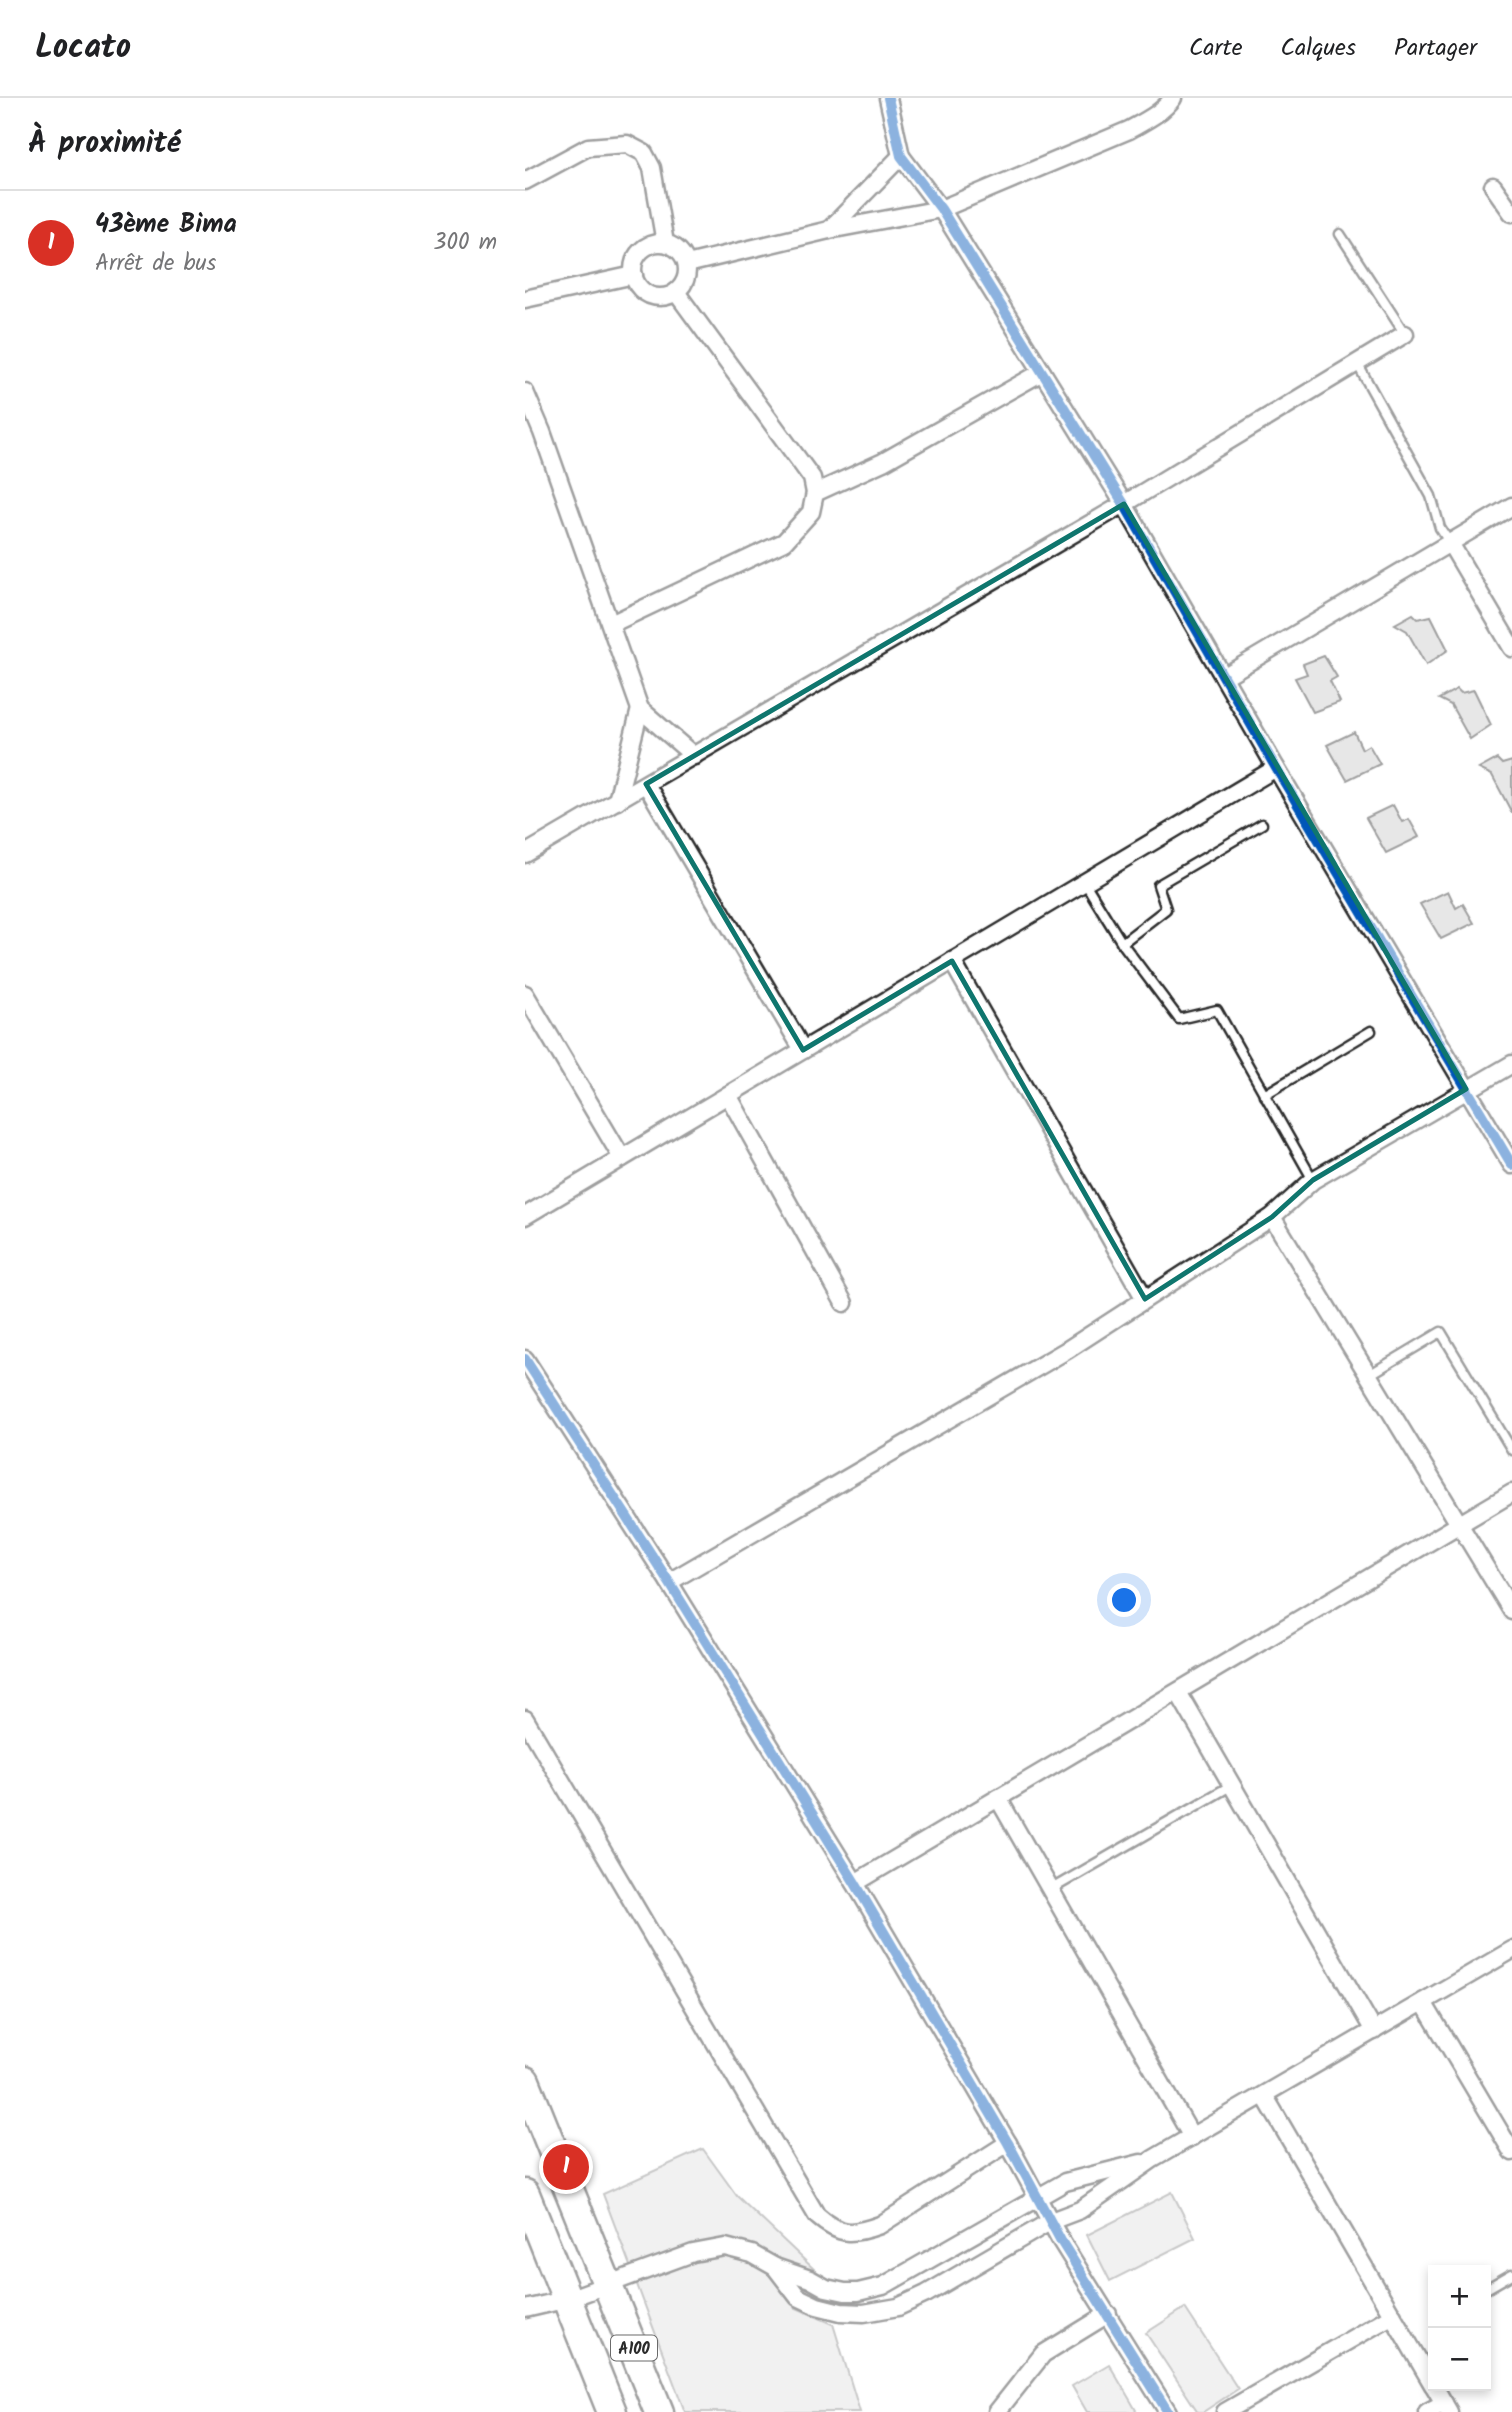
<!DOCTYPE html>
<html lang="fr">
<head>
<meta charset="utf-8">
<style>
  :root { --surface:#fff; --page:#f6f6f6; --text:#202124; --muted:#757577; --line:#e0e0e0; --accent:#d93025 }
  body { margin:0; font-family:Kalam,sans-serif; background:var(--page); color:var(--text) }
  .controls { position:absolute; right:21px; bottom:21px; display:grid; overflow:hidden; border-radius:0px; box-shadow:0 4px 10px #0003 }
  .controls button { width:63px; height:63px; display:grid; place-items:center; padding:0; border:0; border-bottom:2px solid var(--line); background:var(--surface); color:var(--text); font:35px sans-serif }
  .you { position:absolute; left:600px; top:1503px; width:24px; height:24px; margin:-18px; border:5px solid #fff; border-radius:50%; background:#1a73e8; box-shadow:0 0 0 10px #1a73e833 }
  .badge { display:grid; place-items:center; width:46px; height:46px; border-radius:50%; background:var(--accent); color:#fff; font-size:23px; font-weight:700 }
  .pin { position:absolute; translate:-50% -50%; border:4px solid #fff; box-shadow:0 2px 7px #0006 }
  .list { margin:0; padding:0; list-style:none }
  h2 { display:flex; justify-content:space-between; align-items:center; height:91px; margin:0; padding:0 28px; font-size:30px }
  h2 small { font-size:23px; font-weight:400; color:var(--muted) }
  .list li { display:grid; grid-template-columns:46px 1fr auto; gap:21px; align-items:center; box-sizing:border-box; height:105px; padding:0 28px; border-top:2px solid var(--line) }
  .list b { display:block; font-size:26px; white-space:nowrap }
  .list p { margin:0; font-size:23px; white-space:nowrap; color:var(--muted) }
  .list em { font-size:23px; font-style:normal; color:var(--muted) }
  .map { position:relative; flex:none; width:987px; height:2314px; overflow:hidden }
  header { display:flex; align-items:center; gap:42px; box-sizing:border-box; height:98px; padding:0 35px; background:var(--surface); border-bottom:2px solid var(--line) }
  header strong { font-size:33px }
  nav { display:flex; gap:38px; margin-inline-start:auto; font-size:24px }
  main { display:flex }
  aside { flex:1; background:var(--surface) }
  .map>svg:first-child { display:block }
</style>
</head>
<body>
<header>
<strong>Locato</strong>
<nav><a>Carte</a><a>Calques</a><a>Partager</a></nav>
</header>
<main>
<aside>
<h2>À proximité<small></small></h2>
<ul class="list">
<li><span class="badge">1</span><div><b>43ème Bima</b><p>Arrêt de bus</p></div><em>300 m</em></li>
</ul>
</aside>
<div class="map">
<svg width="987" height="2314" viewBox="0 0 987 2314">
  <rect width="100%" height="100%" fill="#fff"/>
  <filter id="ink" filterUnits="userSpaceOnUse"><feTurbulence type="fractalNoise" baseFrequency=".0143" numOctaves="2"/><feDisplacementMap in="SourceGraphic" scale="14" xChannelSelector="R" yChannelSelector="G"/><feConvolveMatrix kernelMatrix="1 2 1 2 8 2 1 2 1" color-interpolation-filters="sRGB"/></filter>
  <g filter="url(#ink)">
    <g fill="#e0e0e0" stroke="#868686" stroke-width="2">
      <path d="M178 2051 212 2098 293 2175 285 2181C283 2192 273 2199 269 2209L308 2226 335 2314H160L78 2096Z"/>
      <polygon points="647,2094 670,2140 585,2183 562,2137"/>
      <polygon points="660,2210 713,2291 678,2314 673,2314 621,2235"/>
      <polygon points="584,2266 612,2314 562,2314 547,2288"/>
    </g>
    <g fill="#cbcbcb" stroke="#2b2b2b" stroke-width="2">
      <polygon points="888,516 893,521 906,518 923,552 901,567 882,533 870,526"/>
      <polygon points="799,558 812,579 805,583 815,604 788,614 770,580 782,576 778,566"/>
      <polygon points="932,591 936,595 949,592 966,627 945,641 926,607 914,601"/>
      <polygon points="829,634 837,651 844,647 855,666 822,682 802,647"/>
      <polygon points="972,661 977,666 987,663 987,715 967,677 954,671"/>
      <polygon points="868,707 877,724 884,721 894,739 861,755 841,720"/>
      <polygon points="923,793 931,810 938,806 949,825 916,841 895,806"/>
    </g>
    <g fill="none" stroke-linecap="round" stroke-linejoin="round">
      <defs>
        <g id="lane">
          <polyline points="815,136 880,236"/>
          <polyline points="833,267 906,398 915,430 925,445"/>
          <polyline points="560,785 597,845 654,921 692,912 788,1082"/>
          <polyline points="597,845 641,811 633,787 737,726"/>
          <polyline points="739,997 846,933"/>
          <polyline points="844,1277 916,1234 987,1352"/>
          <polyline points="525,1792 707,1687"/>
          <polyline points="961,2191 987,2176"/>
        </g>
        <g id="street">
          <polyline points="363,0 376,58 416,111 599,406 751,670 987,1067"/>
          <polyline points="0,83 63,49 102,46 119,55 127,70 140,145"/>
          <polyline points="968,88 987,115"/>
          <polyline points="304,132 376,58"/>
          <circle cx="135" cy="172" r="27"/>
          <path d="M162 166 304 132 416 111 604 32C620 23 637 15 648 0"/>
          <polyline points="0,201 109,177"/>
          <polyline points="0,294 17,334 115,611 169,658"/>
          <polyline points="290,395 358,364 517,274"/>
          <polyline points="925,445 987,550"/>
          <polyline points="86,526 259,444 286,414 290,395 287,380 151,194"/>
          <polyline points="700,578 987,408"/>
          <polyline points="121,686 278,952"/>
          <polyline points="92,703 115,611"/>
          <polyline points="0,756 599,406 880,236"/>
          <polyline points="427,863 620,1201"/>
          <polyline points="0,896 97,1060"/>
          <polyline points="203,997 319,1205"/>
          <polyline points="0,1118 751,670"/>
          <polyline points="747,1119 987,1513"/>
          <polyline points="0,1261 144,1484 330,1785 483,2045 536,2143 643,2314"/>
          <polyline points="144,1484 542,1252 747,1119 788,1082 987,966"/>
          <polyline points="653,1594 849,1933"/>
          <path d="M0 1621 292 2118C315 2138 327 2137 355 2127L483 2045"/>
          <polyline points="473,1700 667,2039"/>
          <polyline points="330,1785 987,1395"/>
          <polyline points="898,1904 987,2054"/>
          <polyline points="739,1997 908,2287"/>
          <polyline points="250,2169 273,2199 292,2208 316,2214 339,2215 373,2209 401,2196 526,2123 555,2112 628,2061 987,1852"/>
          <polyline points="0,2211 43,2201 168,2155 200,2149 227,2156 250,2169 285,2181 301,2190 320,2194 333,2194 358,2188 540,2084 616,2065"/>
          <polyline points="909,2288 924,2314"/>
          <polyline points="472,2314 518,2256 583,2216"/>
          <polyline points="700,2314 868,2217"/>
          <polyline points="902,2314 919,2305"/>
        </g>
        <g id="highway">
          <polyline points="0,1983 134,2314"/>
          <polyline points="0,2096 87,2314"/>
        </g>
      </defs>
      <use href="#lane" stroke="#2b2b2b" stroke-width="13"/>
      <use href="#street" stroke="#2b2b2b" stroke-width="21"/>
      <use href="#highway" stroke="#2b2b2b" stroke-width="33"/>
      <use href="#lane" stroke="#fff" stroke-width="8"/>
      <use href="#street" stroke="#fff" stroke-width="16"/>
      <use href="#highway" stroke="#fff" stroke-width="28"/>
      <defs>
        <g id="cycleway">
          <polyline points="363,0 376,58 416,111 599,406 751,670 987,1067"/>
          <polyline points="0,1261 144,1484 330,1785 483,2045 536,2143 643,2314"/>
        </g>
      </defs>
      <use href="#cycleway" stroke="#fff" stroke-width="15"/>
      <use href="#cycleway" stroke="#0057b8" stroke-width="10"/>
    </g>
  </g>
  <path d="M0 0H987V2314H0ZM599 406 941 991 788 1082 747 1119 620 1201 427 863 278 952 121 686Z" fill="#fff" fill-opacity=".55" fill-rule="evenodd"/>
  <path fill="none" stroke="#0f766e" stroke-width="5" stroke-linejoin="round" d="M599 406 941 991 788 1082 747 1119 620 1201 427 863 278 952 121 686Z"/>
  <g text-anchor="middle" stroke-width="6" stroke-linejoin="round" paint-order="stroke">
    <rect fill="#fff" stroke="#6b6b6b" stroke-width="2" x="86" y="2237.5" width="46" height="25" rx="5"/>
    <g font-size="16" font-weight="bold" fill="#2b2b2b">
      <text x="109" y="2256">A100</text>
    </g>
  </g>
</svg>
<div class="controls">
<button>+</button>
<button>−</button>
</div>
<div class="you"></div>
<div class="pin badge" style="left:41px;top:2069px">1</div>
</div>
</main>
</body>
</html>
